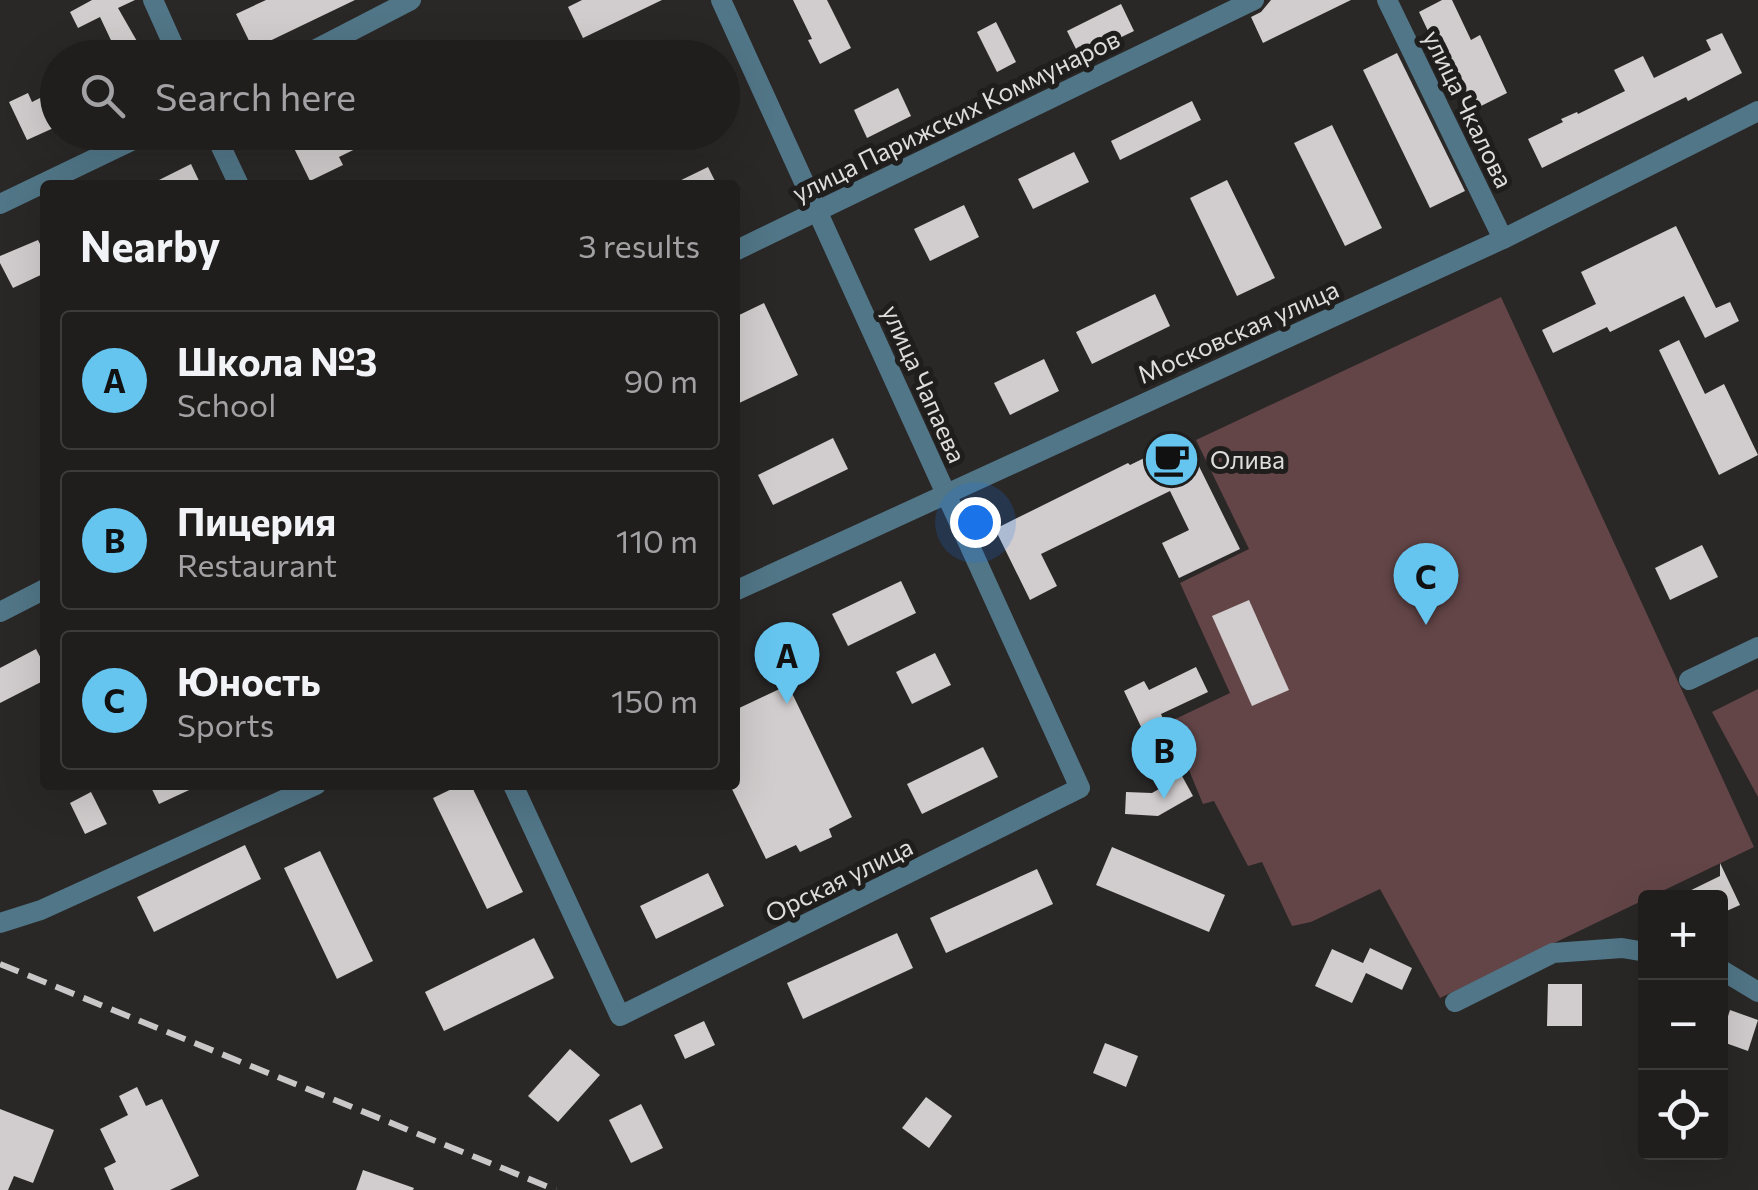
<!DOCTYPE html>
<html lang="en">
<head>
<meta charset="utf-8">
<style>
  :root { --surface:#201d1d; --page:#2d2a2a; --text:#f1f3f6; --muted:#a2a2a4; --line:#3d3b3b; --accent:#65c5ef }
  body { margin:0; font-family:Commissioner,sans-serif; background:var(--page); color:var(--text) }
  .controls { position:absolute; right:30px; bottom:30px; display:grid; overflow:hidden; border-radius:10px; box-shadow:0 10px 40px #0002 }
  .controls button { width:90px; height:90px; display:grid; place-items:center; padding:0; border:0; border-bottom:2px solid var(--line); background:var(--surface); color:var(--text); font:50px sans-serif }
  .you { position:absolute; left:975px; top:522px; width:35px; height:35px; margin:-25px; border:8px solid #fff; border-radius:50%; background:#1a73e8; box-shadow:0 0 0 15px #1a73e833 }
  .badge { display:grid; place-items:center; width:65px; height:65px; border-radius:50%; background:var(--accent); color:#111; font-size:32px; font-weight:700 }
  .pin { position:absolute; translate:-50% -82px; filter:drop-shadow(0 2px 5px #0008) }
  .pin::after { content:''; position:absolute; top:52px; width:35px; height:30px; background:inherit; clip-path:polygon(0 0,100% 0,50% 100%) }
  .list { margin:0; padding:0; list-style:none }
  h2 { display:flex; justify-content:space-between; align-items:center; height:130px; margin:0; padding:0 40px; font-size:42px }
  h2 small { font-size:32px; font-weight:400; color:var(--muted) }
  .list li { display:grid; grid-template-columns:65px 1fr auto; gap:30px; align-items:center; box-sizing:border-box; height:140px; margin:0 20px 20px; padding:0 20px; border:2px solid var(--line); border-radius:10px }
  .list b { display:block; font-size:38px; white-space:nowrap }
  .list p { margin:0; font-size:32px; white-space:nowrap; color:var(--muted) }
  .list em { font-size:32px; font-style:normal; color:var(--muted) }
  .icon { flex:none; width:55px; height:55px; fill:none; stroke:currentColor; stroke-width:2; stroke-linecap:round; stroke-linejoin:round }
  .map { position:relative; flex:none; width:1758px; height:1190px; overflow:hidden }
  .search { position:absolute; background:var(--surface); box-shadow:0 10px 40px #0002; left:40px; top:40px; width:700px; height:110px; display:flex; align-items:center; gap:25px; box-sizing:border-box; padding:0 35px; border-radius:55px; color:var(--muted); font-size:38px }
  .panel { position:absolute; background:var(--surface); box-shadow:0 10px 40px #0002; left:40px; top:180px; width:700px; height:610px; border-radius:10px }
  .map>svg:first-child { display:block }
</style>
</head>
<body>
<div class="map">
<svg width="1758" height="1190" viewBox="0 0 1758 1190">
  <rect width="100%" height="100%" fill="#2a2727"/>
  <g fill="#634547">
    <polygon points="1501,297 1754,847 1440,998 1380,889 1311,922 1292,926 1262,862 1248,866 1214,801 1203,804 1169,722 1230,693 1180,583 1249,549 1196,440"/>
    <polygon points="1758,689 1758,797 1712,712"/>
  </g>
  <g fill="#d1cccd">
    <polygon points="92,0 135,0 118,8 138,43 117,53 100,17 78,28 70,12"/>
    <polygon points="266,0 355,0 253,49 236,14"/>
    <polygon points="582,0 662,0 583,38 568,7"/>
    <polygon points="793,0 827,0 851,48 820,64 808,40 812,39"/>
    <polygon points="1271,0 1351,0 1263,43 1251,17 1261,12"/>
    <polygon points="1442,0 1452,0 1471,40 1480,35 1507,93 1467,113 1419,12"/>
    <polygon points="1121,4 1134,31 1080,57 1067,31"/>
    <polygon points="996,22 1016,62 997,72 977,32"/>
    <polygon points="1722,33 1742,73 1688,101 1686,97 1542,168 1528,139 1563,122 1561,119 1577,112 1578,114 1625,91 1614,70 1643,56 1654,78 1711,50 1706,40"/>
    <polygon points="1397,53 1465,191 1430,208 1363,70"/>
    <polygon points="898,88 911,116 867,138 854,110"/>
    <polygon points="58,89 58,126 27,140 9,102 28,93 32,102"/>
    <polygon points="1192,101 1201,120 1120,160 1111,141"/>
    <polygon points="1332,125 1382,228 1345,246 1294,143"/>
    <polygon points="306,132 390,132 339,157 343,165 310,181 290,140"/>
    <polygon points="1074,152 1089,182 1033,209 1018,179"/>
    <polygon points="191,164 201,185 149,185"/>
    <polygon points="708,167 717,185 671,185"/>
    <polygon points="1497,170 1506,187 1496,192 1487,175"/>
    <polygon points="1227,180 1275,278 1237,296 1190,198"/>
    <polygon points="964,205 979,237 930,261 914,229"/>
    <polygon points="1676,226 1716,308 1730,302 1739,321 1705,338 1684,296 1610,332 1607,327 1553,353 1542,330 1596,304 1581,272"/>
    <polygon points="38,240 45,254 45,273 13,288 0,263 0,256"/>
    <polygon points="1155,294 1170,326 1092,364 1076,332"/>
    <polygon points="764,303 798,375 735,405 735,317"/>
    <polygon points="1679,340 1705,394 1724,384 1758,455 1719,475 1659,350"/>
    <polygon points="1044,359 1059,391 1010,415 994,383"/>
    <polygon points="833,438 848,469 773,505 758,475"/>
    <polygon points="1185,438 1240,549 1179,578 1162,543 1189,530 1170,491 1041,554 1057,586 1030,600 995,529 1128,463 1130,465"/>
    <polygon points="1702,545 1718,577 1670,600 1655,568"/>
    <polygon points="901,581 916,613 848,646 832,614"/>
    <polygon points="1249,600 1289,690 1252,706 1212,616"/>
    <polygon points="36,649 45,666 45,680 0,703 0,668"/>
    <polygon points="935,653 951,685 912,704 896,672"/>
    <polygon points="1196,667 1208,692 1161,714 1165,723 1144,733 1124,691 1144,681 1149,690"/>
    <polygon points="788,685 852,817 829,829 832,837 800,852 796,845 766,859 730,785 735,785 735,710"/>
    <polygon points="983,747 998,777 922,814 907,784"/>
    <polygon points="1182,776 1193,796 1158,816 1125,814 1126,792 1152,793"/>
    <polygon points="150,785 200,785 159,804"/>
    <polygon points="460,785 471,785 523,892 487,909 433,798"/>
    <polygon points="91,792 107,824 85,834 70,803"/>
    <polygon points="245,845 261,879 154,932 137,897"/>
    <polygon points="1112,847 1225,895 1209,932 1096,885"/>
    <polygon points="320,851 373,961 337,979 284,868"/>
    <polygon points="1720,863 1740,905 1720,914 1720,898 1675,898 1720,876"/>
    <polygon points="1037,869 1053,904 946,953 930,918"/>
    <polygon points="708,873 724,906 656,939 640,906"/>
    <polygon points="897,933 913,968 803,1019 787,983"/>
    <polygon points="534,938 554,978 444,1031 425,992"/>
    <polygon points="1370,948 1412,968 1402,990 1366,973 1352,1003 1315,986 1332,949 1363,963"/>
    <polygon points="1548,984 1582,984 1582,1026 1547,1026"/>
    <polygon points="1730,1010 1758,1020 1748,1051 1720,1041"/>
    <polygon points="704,1021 715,1045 685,1059 674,1035"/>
    <polygon points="1105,1043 1138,1056 1126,1087 1093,1073"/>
    <polygon points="570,1049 600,1075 558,1122 528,1096"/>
    <polygon points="137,1087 146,1106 162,1099 199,1176 170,1190 114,1190 104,1168 116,1162 100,1129 128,1115 119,1096"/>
    <polygon points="926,1097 952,1116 929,1148 902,1128"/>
    <polygon points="641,1104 663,1148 631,1163 609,1120"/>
    <polygon points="0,1109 54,1130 33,1183 14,1176 8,1190 0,1190"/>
    <polygon points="363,1170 414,1188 413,1190 356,1190"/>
  </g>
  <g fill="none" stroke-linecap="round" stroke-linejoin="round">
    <g stroke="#517687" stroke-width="20">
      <polyline points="1387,0 1503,239"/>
      <polyline points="299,58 411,0"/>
      <polyline points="0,204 150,132"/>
      <polyline points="735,251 1254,0"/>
      <polyline points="0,612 45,589"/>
      <polyline points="1689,680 1758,647"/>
      <polyline points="513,785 620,1016 1080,788 721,0"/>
      <polyline points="0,923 41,910 316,785"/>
      <polyline points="1720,969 1758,992"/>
      <polyline points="1455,1002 1553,953 1622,948 1646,952"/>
    </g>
    <g stroke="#517687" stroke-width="20">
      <polyline points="153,0 179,58"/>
      <polyline points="214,132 239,185"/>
      <polyline points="735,591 1503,239 1758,111"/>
    </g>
    <polyline stroke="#c9c7c7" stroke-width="6" stroke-dasharray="20 10" stroke-linecap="butt" points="0,964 556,1190"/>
  </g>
  <defs>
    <symbol id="cafe-disc" viewBox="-11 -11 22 22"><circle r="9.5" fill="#65c5ef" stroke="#201d1d"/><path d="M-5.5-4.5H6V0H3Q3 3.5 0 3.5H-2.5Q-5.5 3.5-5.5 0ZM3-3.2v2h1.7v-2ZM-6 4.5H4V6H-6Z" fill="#111"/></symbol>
  </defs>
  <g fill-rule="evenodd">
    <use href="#cafe-disc" x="1140" y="428" width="63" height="63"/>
  </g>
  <g text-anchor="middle" stroke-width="10" stroke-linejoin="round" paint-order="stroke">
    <g font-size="25" fill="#dedcdc" stroke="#201d1d">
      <text transform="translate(1468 109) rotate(64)" y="9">улица Чкалова</text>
      <text transform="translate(956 116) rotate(-26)" y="9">улица Парижских Коммунаров</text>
      <text transform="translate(1238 332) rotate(-24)" y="9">Московская улица</text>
      <text transform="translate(924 384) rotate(66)" y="9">улица Чапаева</text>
      <text transform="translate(839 880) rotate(-26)" y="9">Орская улица</text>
    </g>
    <g font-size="25" fill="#dedcdc" stroke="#201d1d" text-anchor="start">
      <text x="1210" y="469">Олива</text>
    </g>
  </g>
</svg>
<div class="controls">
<button>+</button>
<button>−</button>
<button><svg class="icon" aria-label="locate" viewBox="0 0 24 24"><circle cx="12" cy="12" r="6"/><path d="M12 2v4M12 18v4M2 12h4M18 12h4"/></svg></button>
</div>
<div class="you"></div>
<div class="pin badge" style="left:787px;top:704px">A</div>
<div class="pin badge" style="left:1164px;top:799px">B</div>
<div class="pin badge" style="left:1426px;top:625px">C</div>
<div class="search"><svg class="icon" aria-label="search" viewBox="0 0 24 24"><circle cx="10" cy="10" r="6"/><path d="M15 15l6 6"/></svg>Search here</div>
<section class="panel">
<h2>Nearby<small>3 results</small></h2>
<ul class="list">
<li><span class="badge">A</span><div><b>Школа №3</b><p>School</p></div><em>90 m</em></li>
<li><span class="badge">B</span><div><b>Пицерия</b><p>Restaurant</p></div><em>110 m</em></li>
<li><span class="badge">C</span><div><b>Юность</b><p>Sports</p></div><em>150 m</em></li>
</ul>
</section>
</div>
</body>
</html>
